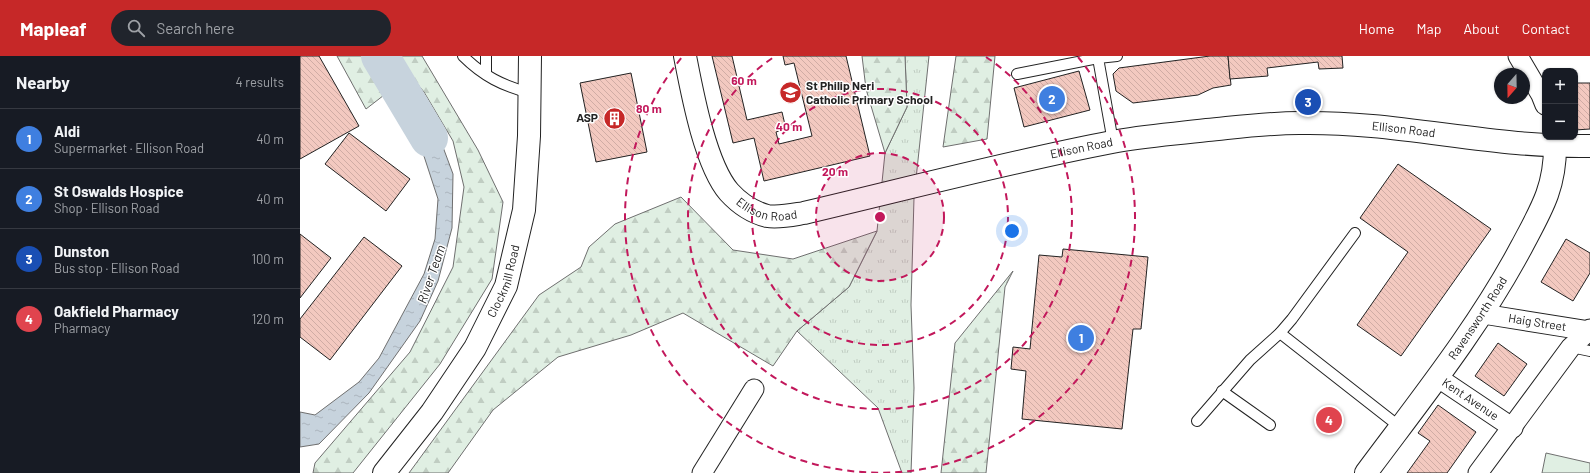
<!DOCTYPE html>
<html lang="en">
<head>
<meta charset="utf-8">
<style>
  :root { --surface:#171b24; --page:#20242c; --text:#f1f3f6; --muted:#9ea1a6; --line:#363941; --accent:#c62828 }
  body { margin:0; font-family:Barlow,sans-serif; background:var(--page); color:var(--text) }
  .controls { position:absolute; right:12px; top:12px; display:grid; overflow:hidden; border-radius:8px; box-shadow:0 1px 3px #0004 }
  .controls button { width:36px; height:36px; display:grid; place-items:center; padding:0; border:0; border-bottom:1px solid var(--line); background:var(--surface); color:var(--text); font:20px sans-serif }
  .compass { position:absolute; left:1194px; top:12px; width:36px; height:36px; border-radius:50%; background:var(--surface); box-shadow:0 1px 3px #0004; rotate:200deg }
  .you { position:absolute; left:712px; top:175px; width:14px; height:14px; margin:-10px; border:3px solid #fff; border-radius:50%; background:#1a73e8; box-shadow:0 0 0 6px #1a73e833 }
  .badge { display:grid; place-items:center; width:26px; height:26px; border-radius:50%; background:var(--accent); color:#fff; font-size:13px; font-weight:700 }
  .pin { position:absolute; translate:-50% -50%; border:2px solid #fff; box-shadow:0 1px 4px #0006 }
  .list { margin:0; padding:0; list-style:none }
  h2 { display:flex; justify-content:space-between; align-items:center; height:52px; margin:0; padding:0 16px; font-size:17px }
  h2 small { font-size:13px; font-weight:400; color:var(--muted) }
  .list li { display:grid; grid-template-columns:26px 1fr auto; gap:12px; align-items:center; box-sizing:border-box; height:60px; padding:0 16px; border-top:1px solid var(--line) }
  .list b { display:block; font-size:15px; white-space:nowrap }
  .list p { margin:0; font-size:13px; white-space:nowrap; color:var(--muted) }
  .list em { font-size:13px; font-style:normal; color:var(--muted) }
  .icon { flex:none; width:22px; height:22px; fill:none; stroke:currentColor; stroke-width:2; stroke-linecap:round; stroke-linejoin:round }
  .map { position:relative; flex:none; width:1290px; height:417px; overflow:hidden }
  header { display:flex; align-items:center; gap:24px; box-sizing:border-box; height:56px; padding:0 20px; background:var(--accent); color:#fff }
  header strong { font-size:19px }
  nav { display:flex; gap:22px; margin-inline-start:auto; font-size:14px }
  .search { width:280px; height:36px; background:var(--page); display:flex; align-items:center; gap:10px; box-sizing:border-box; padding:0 14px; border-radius:22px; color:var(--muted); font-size:15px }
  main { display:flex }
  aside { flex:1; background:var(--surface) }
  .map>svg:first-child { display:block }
</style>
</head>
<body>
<header>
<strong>Mapleaf</strong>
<div class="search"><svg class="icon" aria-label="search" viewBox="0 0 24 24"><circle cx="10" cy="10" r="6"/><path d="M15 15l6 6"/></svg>Search here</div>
<nav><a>Home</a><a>Map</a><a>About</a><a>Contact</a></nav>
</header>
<main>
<aside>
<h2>Nearby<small>4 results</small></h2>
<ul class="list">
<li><span class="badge" style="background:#3f7fe0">1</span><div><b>Aldi</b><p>Supermarket · Ellison Road</p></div><em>40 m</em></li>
<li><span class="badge" style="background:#3f7fe0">2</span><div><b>St Oswalds Hospice</b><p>Shop · Ellison Road</p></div><em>40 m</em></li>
<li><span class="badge" style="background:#1a4fb4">3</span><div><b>Dunston</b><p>Bus stop · Ellison Road</p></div><em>100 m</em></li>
<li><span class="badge" style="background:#e0444e">4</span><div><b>Oakfield Pharmacy</b><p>Pharmacy</p></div><em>120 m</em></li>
</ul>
</aside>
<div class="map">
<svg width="1290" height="417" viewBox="0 0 1290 417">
  <defs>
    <pattern id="grass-tufts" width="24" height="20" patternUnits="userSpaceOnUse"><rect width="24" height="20" fill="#e0efe3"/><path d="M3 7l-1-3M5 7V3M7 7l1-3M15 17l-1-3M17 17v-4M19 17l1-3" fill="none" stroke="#c0cdc2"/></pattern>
    <pattern id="forest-firs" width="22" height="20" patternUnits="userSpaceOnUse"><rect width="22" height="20" fill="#e0efe3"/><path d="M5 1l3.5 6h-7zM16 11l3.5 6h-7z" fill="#c0cdc2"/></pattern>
    <pattern id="water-ripples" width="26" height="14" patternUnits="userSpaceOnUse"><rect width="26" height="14" fill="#c7d3dd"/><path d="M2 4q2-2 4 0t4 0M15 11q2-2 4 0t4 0" fill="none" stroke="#abb5bd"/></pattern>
    <pattern id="building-back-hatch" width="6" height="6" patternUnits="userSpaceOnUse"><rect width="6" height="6" fill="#f3c9c0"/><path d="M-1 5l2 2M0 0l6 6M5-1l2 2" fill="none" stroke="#d0aca5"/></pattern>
  </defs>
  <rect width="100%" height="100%" fill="#fff"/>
  <polygon fill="url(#grass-tufts)" stroke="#6f6f6f" points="605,0 629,0 614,142 611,249 614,332 611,417 602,417 578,352 497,275 549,231 577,175 585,97 607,51"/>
  <g fill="url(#forest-firs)" stroke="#6f6f6f">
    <polygon points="37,0 122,0 178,94 203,146 192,223 140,308 53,417 13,417 15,407 110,296 153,211 164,131 153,85 124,36 110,19 66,53"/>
    <polygon points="562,0 605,0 607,51 585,97 566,33"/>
    <polygon points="656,0 695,0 687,83 643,91"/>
    <polygon points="381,141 433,194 493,203 577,175 549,231 497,275 473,310 383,257 331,279 258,301 193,354 148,417 109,417 239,239 281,211 289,191 315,168"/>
    <polygon points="713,215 705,231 686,417 641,417 655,287"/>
  </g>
  <polygon fill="#e0efe3" stroke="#6f6f6f" points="1246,397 1290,407 1290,417 1242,417"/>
  <polygon fill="url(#water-ripples)" stroke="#6f6f6f" points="111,32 140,83 153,118 152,172 138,225 120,265 69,337 19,388 0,391 0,356 15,359 59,326 79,302 124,218 135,183 138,143 121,91 95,42"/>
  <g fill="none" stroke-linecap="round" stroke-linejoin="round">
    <polyline stroke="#c7d3dd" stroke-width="38" points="80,0 129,82"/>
  </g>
  <g fill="url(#building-back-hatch)" stroke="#222">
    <polygon points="0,0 19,0 59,70 0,103"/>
    <polygon points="412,0 432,0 447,64 482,56 486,73 476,76 479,88 512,80 494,7 485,9 483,0 546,0 570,100 464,125 454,82 433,87"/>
    <polygon points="910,0 928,0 931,29 913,32 898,39 833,47 816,35 813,18 819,12"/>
    <polygon points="928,0 1042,0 1043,12 1019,13 1018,6 967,12 968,20 930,23"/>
    <polygon points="779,15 790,54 724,71 714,32"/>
    <polygon points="331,17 347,96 296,106 280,27"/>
    <polygon points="1275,27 1290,27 1290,73 1275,74"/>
    <polygon points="49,77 110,123 86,155 25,108"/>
    <polygon points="1098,108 1191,173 1101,300 1057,269 1108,196 1060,162"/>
    <polygon points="0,178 31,202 0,242"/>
    <polygon points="64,181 102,210 30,304 0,281 0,263"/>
    <polygon points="1266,183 1290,197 1290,217 1273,245 1241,226"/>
    <polygon points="763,193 848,201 841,273 833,273 822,373 722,363 726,315 711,313 713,291 730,293 739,199 762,201"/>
    <polygon points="1198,287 1227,308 1204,340 1175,320"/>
    <polygon points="1138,349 1176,376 1147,417 1107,417 1130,385 1118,377"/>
  </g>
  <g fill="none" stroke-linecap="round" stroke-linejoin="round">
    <defs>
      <g id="service">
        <path d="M163 0C183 20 203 30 230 37"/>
        <polyline points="186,18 186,0"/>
        <polyline points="717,18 798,2"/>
        <polyline points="813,86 798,2 817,0"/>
        <polyline points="980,277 1100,371"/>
        <polyline points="1271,291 1290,295"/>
        <polyline points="922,335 970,369"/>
        <polyline points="897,365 950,304 980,277 992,263 1055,177"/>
      </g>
      <g id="minor">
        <polyline points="1218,0 1241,39 1245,49"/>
        <path id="s1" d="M1183 258 1289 275 1290 273"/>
        <path id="s2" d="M1137 321 1213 372"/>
        <polyline points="402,417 454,333"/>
        <polyline points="1178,417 1271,291 1289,275"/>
      </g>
      <g id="tertiary">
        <path id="s3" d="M385 0C392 36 405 108 429 136 439 147 452 156 467 160 479 162 492 159 504 157 606 133 708 106 812 86 843 80 876 78 907 74 938 71 968 67 999 67 1097 65 1192 92 1290 90"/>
        <path id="s4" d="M1066 417C1121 343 1179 271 1222 190 1241 154 1255 132 1255 91"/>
      </g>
      <g id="primary">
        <path id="s5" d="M84 417 132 356 175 292 206 230 224 154 229 80 230 0"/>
      </g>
    </defs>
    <use href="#service" stroke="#222" stroke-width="12"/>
    <use href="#minor" stroke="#222" stroke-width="21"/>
    <use href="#tertiary" stroke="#222" stroke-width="24"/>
    <use href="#primary" stroke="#222" stroke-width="24"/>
    <use href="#service" stroke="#fff" stroke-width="10"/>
    <use href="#minor" stroke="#fff" stroke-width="19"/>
    <use href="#tertiary" stroke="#fff" stroke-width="22"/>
    <use href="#primary" stroke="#fff" stroke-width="22"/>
  </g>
  <circle cx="580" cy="161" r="64" fill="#c2185b" fill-opacity=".12"/>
  <g fill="none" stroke="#c2185b" stroke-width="2" stroke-dasharray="7 5">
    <circle cx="580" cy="161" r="64"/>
    <circle cx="580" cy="161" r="128"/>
    <path d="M686 1A192 192 0 1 1 474 1"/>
    <path d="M778 1A255 255 0 1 1 382 1"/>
  </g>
  <defs>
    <symbol id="school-disc" viewBox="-11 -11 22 22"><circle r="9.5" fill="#c62828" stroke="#fff"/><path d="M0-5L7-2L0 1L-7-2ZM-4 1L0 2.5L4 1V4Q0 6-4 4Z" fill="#fff"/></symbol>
    <symbol id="building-disc" viewBox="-11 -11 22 22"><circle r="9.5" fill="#c62828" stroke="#fff"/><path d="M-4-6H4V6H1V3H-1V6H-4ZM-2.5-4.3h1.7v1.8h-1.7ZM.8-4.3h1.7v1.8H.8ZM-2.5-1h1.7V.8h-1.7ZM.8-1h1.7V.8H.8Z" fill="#fff"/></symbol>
  </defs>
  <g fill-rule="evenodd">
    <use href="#school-disc" x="478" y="24" width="25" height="25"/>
    <use href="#building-disc" x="302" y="50" width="25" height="25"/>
  </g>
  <g text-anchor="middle" stroke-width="3" stroke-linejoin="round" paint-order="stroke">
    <g font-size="12" font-weight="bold" fill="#222" stroke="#fff" text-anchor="start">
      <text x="506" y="34">St Philip Neri<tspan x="506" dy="14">Catholic Primary School</tspan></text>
      <text x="298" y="66" text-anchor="end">ASP</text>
    </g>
    <g font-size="12" fill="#222" stroke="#fff">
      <text dy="4" stroke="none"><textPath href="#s3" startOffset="836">Ellison Road</textPath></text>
      <text dy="4" stroke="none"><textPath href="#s3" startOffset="512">Ellison Road</textPath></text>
      <text dy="4" stroke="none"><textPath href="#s3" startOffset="188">Ellison Road</textPath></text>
      <text dy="4" stroke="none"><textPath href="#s5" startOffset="228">Clockmill Road</textPath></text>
      <text dy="4" stroke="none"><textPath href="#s4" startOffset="191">Ravensworth Road</textPath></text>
      <text dy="4" stroke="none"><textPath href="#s1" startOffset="55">Haig Street</textPath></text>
      <text dy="4" stroke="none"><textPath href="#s2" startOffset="40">Kent Avenue</textPath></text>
    </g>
    <g font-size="13" font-style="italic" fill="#222" stroke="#fff">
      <text transform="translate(131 218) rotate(-71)" y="5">River Team</text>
    </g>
  </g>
  <circle cx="580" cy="161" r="6" fill="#c2185b" stroke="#fff" stroke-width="2"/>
  <g font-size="12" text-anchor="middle" font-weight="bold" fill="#c2185b" stroke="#fff" stroke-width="3" stroke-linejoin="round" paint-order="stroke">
    <text x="444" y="29">60 m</text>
    <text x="349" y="57">80 m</text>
    <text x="489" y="75">40 m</text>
    <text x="535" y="120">20 m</text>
  </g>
</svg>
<div class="controls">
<button>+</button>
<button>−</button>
</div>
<svg class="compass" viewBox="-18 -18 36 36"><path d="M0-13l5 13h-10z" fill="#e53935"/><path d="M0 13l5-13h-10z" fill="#9ea1a6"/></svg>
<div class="you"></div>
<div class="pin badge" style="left:781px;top:282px;background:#3f7fe0">1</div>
<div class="pin badge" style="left:752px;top:43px;background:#3f7fe0">2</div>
<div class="pin badge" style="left:1008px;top:46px;background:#1a4fb4">3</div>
<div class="pin badge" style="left:1029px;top:364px;background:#e0444e">4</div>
</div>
</main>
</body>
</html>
